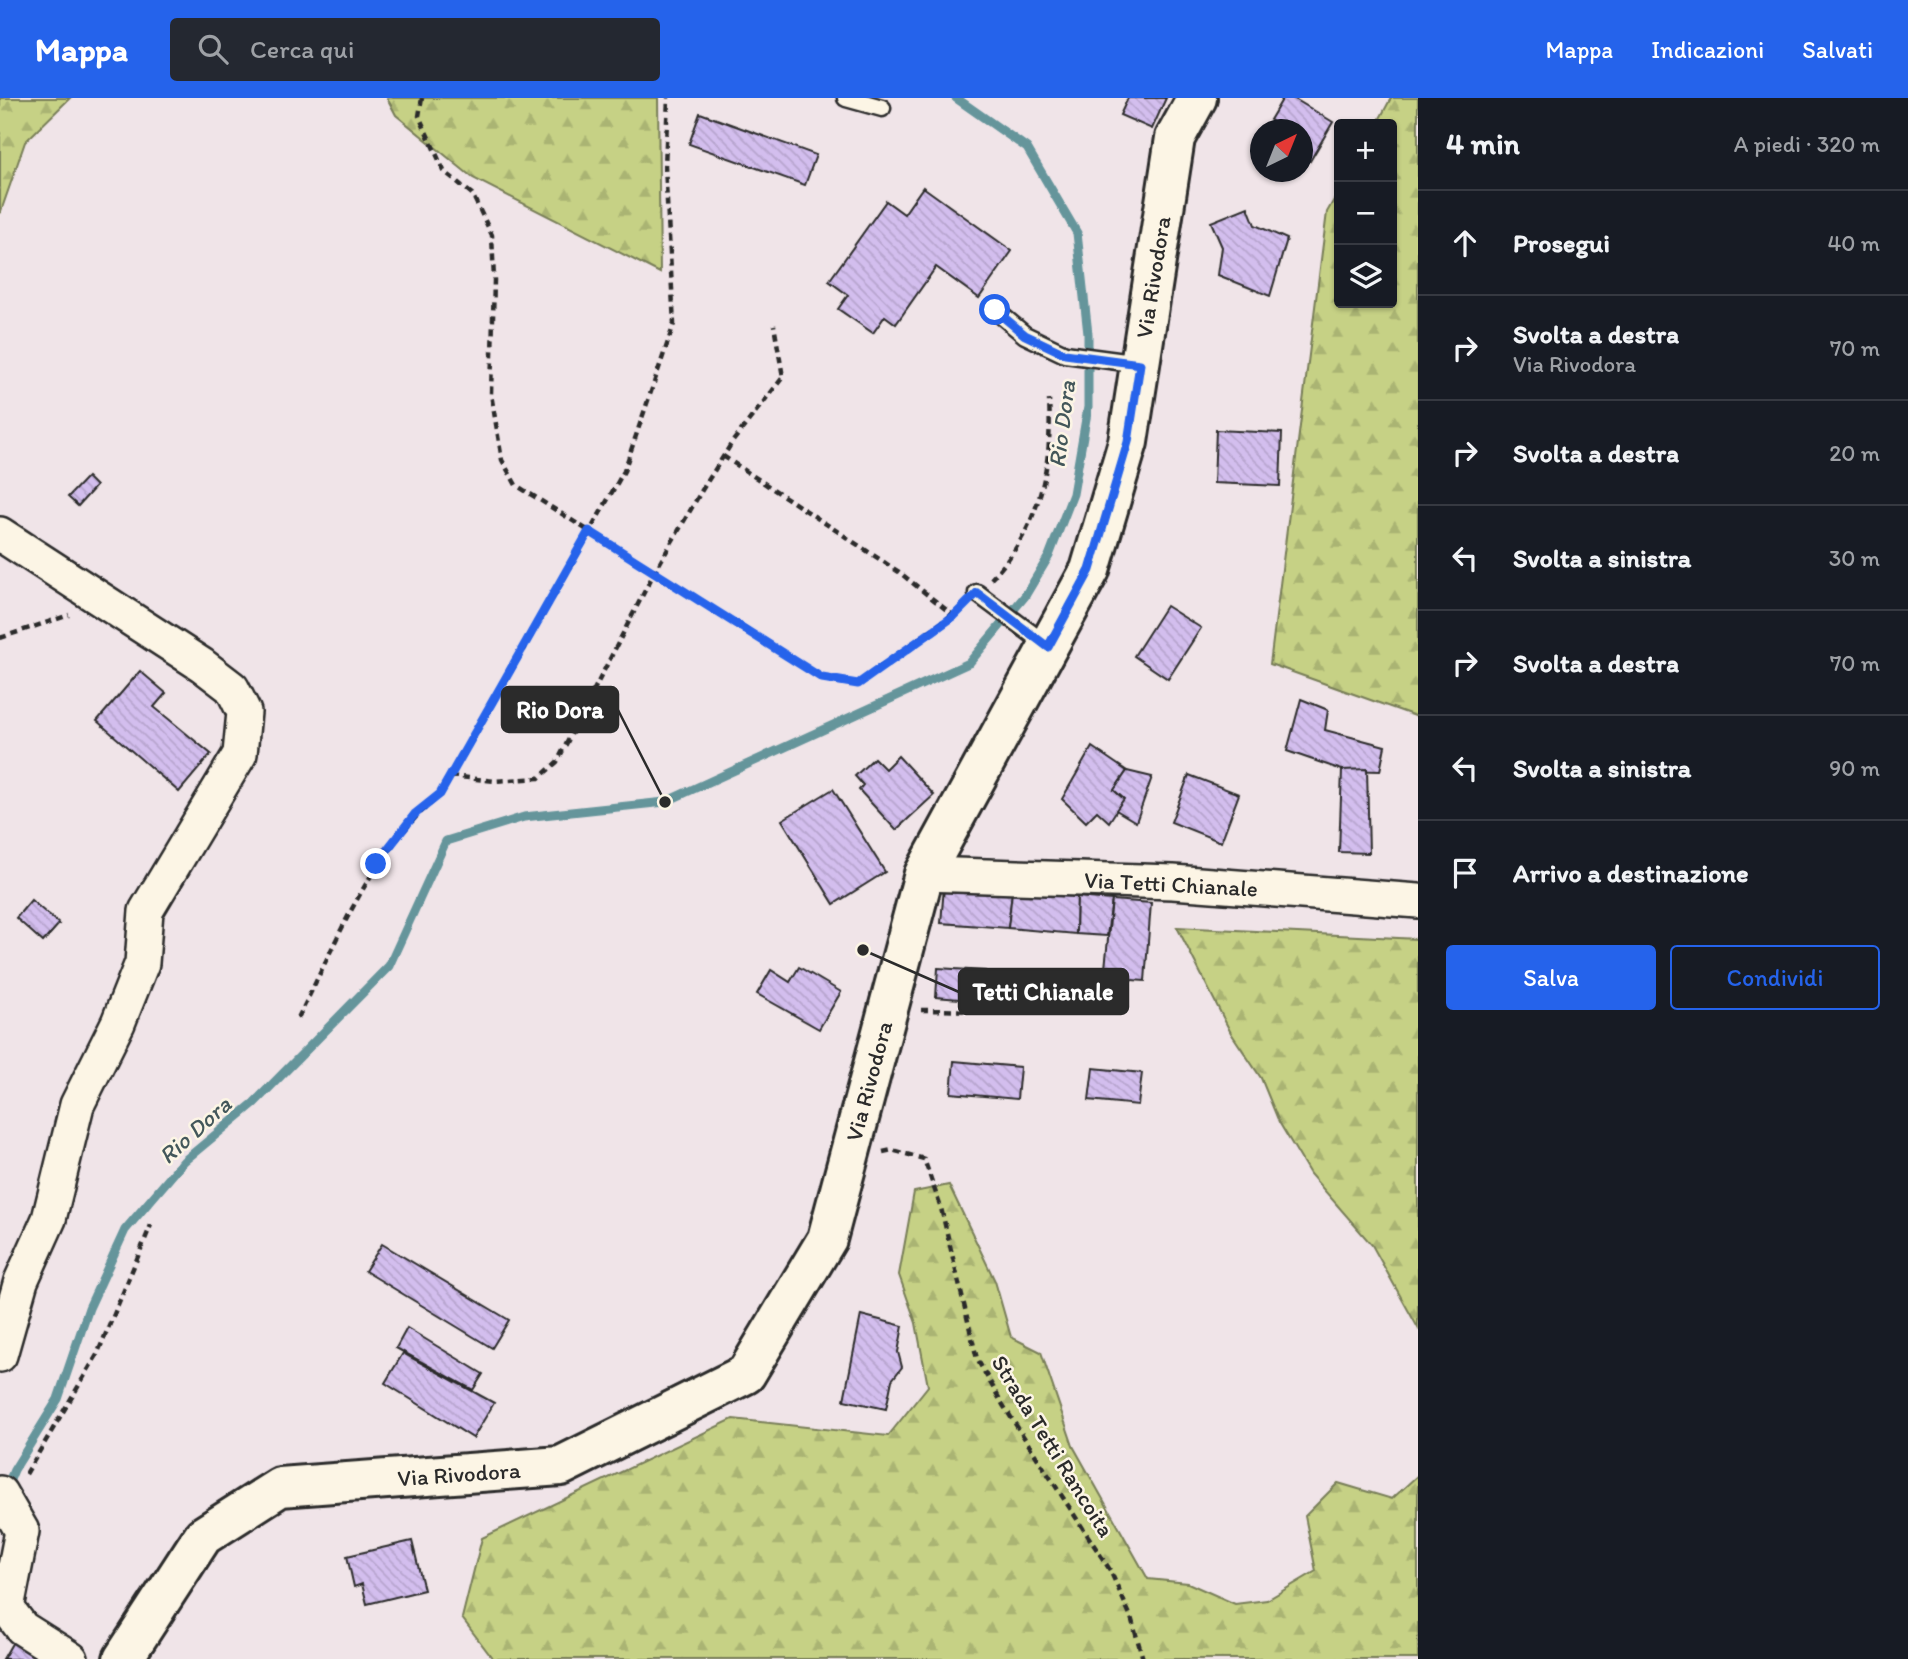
<!DOCTYPE html>
<html lang="it">
<head>
<meta charset="utf-8">
<style>
  :root { --surface:#171b24; --page:#242831; --text:#f1f3f6; --muted:#9ea1a6; --line:#363941; --accent:#2563eb }
  body { margin:0; font-family:Itim,sans-serif; background:var(--page); color:var(--text) }
  .controls { position:absolute; right:21px; top:21px; display:grid; overflow:hidden; border-radius:7px; box-shadow:0 2px 5px #0004 }
  .controls button { width:63px; height:63px; display:grid; place-items:center; padding:0; border:0; border-bottom:2px solid var(--line); background:var(--surface); color:var(--text); font:35px sans-serif }
  .compass { position:absolute; left:1250px; top:21px; width:63px; height:63px; border-radius:50%; background:var(--surface); box-shadow:0 2px 5px #0004; rotate:43deg }
  .stop { position:absolute; width:21px; height:21px; margin:-16px; border:5px solid #2563eb; border-radius:50%; background:#fff }
  .stop.end { background:#2563eb; border-color:#fff; box-shadow:0 2px 7px #0008 }
  .list { margin:0; padding:0; list-style:none }
  h2 { display:flex; justify-content:space-between; align-items:center; height:91px; margin:0; padding:0 28px; font-size:30px }
  h2 small { font-size:23px; font-weight:400; color:var(--muted) }
  .list li { display:grid; grid-template-columns:46px 1fr auto; gap:21px; align-items:center; box-sizing:border-box; height:105px; padding:0 28px; border-top:2px solid var(--line) }
  .list b { display:block; font-size:26px; white-space:nowrap }
  .list p { margin:0; font-size:23px; white-space:nowrap; color:var(--muted) }
  .list em { font-size:23px; font-style:normal; color:var(--muted) }
  .actions { display:flex; gap:14px; padding:21px 28px }
  .actions a { flex:1; padding:16px 0; border:2px solid var(--accent); border-radius:7px; text-align:center; font-size:24px; color:var(--accent) }
  .actions .main { background:var(--accent); color:#fff }
  .icon { flex:none; width:38px; height:38px; fill:none; stroke:currentColor; stroke-width:2; stroke-linecap:round; stroke-linejoin:round }
  .map { position:relative; flex:none; width:1418px; height:1561px; overflow:hidden }
  header { display:flex; align-items:center; gap:42px; box-sizing:border-box; height:98px; padding:0 35px; background:var(--accent); color:#fff }
  header strong { font-size:33px }
  nav { display:flex; gap:38px; margin-inline-start:auto; font-size:24px }
  .search { width:490px; height:63px; background:var(--page); display:flex; align-items:center; gap:18px; box-sizing:border-box; padding:0 24px; border-radius:7px; color:var(--muted); font-size:26px }
  main { display:flex }
  aside { flex:1; background:var(--surface) }
  .map>svg:first-child { display:block }
</style>
</head>
<body>
<header>
<strong>Mappa</strong>
<div class="search"><svg class="icon" aria-label="search" viewBox="0 0 24 24"><circle cx="10" cy="10" r="6"/><path d="M15 15l6 6"/></svg>Cerca qui</div>
<nav><a>Mappa</a><a>Indicazioni</a><a>Salvati</a></nav>
</header>
<main>
<div class="map">
<svg width="1418" height="1561" viewBox="0 0 1418 1561">
  <defs>
    <pattern id="forest-firs" width="22" height="20" patternUnits="userSpaceOnUse" patternTransform="scale(1.75)"><rect width="22" height="20" fill="#c6d185"/><path d="M5 1l3.5 6h-7zM16 11l3.5 6h-7z" fill="#aab473"/></pattern>
    <pattern id="building-back-hatch" width="6" height="6" patternUnits="userSpaceOnUse" patternTransform="scale(1.75)"><rect width="6" height="6" fill="#d3beee"/><path d="M-1 5l2 2M0 0l6 6M5-1l2 2" fill="none" stroke="#b5a3cc"/></pattern>
  </defs>
  <rect width="100%" height="100%" fill="#f0e4e8"/>
  <filter id="ink" filterUnits="userSpaceOnUse"><feTurbulence type="fractalNoise" baseFrequency=".0143" numOctaves="2"/><feDisplacementMap in="SourceGraphic" scale="14" xChannelSelector="R" yChannelSelector="G"/><feConvolveMatrix kernelMatrix="1 2 1 2 8 2 1 2 1" color-interpolation-filters="sRGB"/></filter>
  <g filter="url(#ink)">
    <g fill="url(#forest-firs)" stroke="#787e58" stroke-width="2">
      <polygon points="0,0 70,0 25,44 0,116"/>
      <polygon points="387,0 658,0 660,175 473,80 396,17"/>
      <polygon points="1391,0 1418,0 1418,619 1270,566 1327,114 1339,93 1339,205 1392,205 1392,26 1377,26"/>
      <polygon points="1177,829 1418,841 1418,1230 1372,1147 1310,1076 1279,1024 1261,980 1231,935"/>
      <polygon points="949,1087 995,1183 1011,1239 1041,1254 1073,1348 1148,1481 1188,1485 1235,1506 1267,1502 1316,1473 1305,1418 1338,1385 1392,1401 1418,1377 1418,1561 493,1561 462,1520 482,1440 733,1321 888,1338 928,1288 916,1225 899,1177 914,1094"/>
    </g>
    <g fill="none" stroke-linecap="round" stroke-linejoin="round">
      <polyline stroke="#65959b" stroke-width="9" points="6,1391 14,1372 58,1301 89,1210 125,1132 184,1063 254,1005 389,868 446,743 524,719 665,704 969,565 1025,498 1049,458 1073,396 1088,309 1088,236 1077,135 1027,50 956,0"/>
    </g>
    <g fill="url(#building-back-hatch)" stroke="#2b2b2b" stroke-width="2">
      <polygon points="1128,0 1166,0 1152,31 1120,17"/>
      <polygon points="1283,0 1293,0 1333,24 1310,63 1302,58 1302,32 1286,32 1270,22"/>
      <polygon points="700,15 816,57 805,87 689,46"/>
      <polygon points="923,89 1012,153 979,200 936,169 896,226 885,218 873,235 838,211 848,197 829,183 886,103 904,116"/>
      <polygon points="1248,109 1255,127 1287,141 1270,198 1218,177 1222,149 1211,124"/>
      <polygon points="1216,332 1282,335 1280,388 1214,385"/>
      <polygon points="87,379 96,388 78,408 68,399"/>
      <polygon points="1166,508 1201,530 1168,581 1134,558"/>
      <polygon points="140,573 166,595 154,609 211,656 179,694 97,623"/>
      <polygon points="1301,601 1328,612 1325,632 1385,648 1380,673 1342,672 1287,653"/>
      <polygon points="1092,649 1127,673 1114,692 1124,701 1109,724 1097,713 1086,724 1062,701"/>
      <polygon points="898,658 934,697 896,732 859,692 863,687 855,678 874,660 885,671"/>
      <polygon points="1367,671 1369,755 1339,754 1342,672"/>
      <polygon points="1127,673 1152,679 1136,724 1116,712 1124,701 1114,692"/>
      <polygon points="1189,677 1239,696 1221,744 1171,724"/>
      <polygon points="833,691 885,774 834,806 782,722"/>
      <polygon points="944,789 1012,794 1008,830 941,825"/>
      <polygon points="1012,794 1077,799 1076,836 1008,830"/>
      <polygon points="1077,799 1112,802 1107,838 1076,836"/>
      <polygon points="31,802 59,826 43,844 16,820"/>
      <polygon points="1112,802 1151,805 1145,883 1104,880"/>
      <polygon points="799,869 841,894 819,931 757,896 771,872 790,884"/>
      <polygon points="938,870 985,873 983,903 936,899"/>
      <polygon points="954,963 1020,969 1017,1001 951,995"/>
      <polygon points="1093,970 1142,975 1138,1007 1089,1002"/>
      <polygon points="382,1146 509,1222 492,1250 365,1173"/>
      <polygon points="861,1217 903,1228 898,1254 902,1269 892,1282 886,1311 844,1302"/>
      <polygon points="407,1230 483,1276 473,1292 396,1250"/>
      <polygon points="403,1255 494,1305 473,1340 385,1285"/>
      <polygon points="412,1443 424,1492 367,1506 362,1486 354,1489 347,1458"/>
      <polygon points="14,1542 46,1561 3,1561"/>
    </g>
    <g fill="none" stroke-linecap="round" stroke-linejoin="round">
      <defs>
        <g id="lane">
          <polyline points="846,0 882,10"/>
          <polyline points="995,212 1025,237 1065,256 1140,266"/>
          <polyline points="977,495 1048,548"/>
        </g>
        <g id="street">
          <polyline points="0,436 202,567 232,590 244,614 240,656 146,813 142,865 118,925 77,1007 49,1121 21,1183 0,1257"/>
          <polyline points="924,776 1173,784 1418,803"/>
          <polyline points="0,1395 22,1433 7,1510 22,1530 71,1561"/>
        </g>
        <polyline id="secondary" points="123,1561 203,1438 280,1389 561,1368 746,1276 827,1141 924,776 1090,472 1128,344 1175,40 1197,0"/>
      </defs>
      <use href="#lane" stroke="#2b2b2b" stroke-width="21"/>
      <use href="#street" stroke="#2b2b2b" stroke-width="38"/>
      <use href="#secondary" stroke="#2b2b2b" stroke-width="44"/>
      <g stroke="#2b2b2b" stroke-width="4.5" stroke-dasharray="7 5" stroke-linecap="butt">
        <polyline points="422,0 419,18 444,73 472,96 492,137 494,182 491,296 502,362 516,387 822,580 858,586 962,510"/>
        <polyline points="723,358 899,474 954,518"/>
        <path d="M991 481C1039 432 1053 369 1049 302"/>
        <polyline points="0,540 69,517"/>
        <polyline points="450,678 495,683 539,680 557,664 654,475 702,392 733,343 783,279 774,227"/>
        <polyline points="921,912 989,913"/>
        <path d="M298 920C338 842 370 753 440 697L624 373 674 226 665 68 668 0"/>
        <polyline points="883,1054 892,1052 924,1061 941,1110 977,1261 1003,1307 1110,1472 1131,1519 1143,1561"/>
        <polyline points="26,1376 97,1257 151,1127"/>
      </g>
      <use href="#lane" stroke="#fcf5e5" stroke-width="16"/>
      <use href="#street" stroke="#fcf5e5" stroke-width="33"/>
      <use href="#secondary" stroke="#fcf5e5" stroke-width="38"/>
    </g>
  </g>
  <g fill="none" stroke-linecap="round" stroke-linejoin="round" filter="url(#ink)">
    <polyline stroke="#2563eb" stroke-width="9" points="376,766 415,716 440,696 589,433 822,580 858,586 954,518 977,495 1048,549 1090,472 1128,344 1140,266 1065,256 1025,237 995,212"/>
  </g>
  <g text-anchor="middle" stroke-width="5" stroke-linejoin="round" paint-order="stroke">
    <g font-size="23" fill="#2b2b2b" stroke="#fcf5e5">
      <text transform="translate(1153 179) rotate(-81)" y="8">Via Rivodora</text>
      <text transform="translate(1171 786) rotate(3)" y="8">Via Tetti Chianale</text>
      <text transform="translate(869 983) rotate(-75)" y="8">Via Rivodora</text>
      <text transform="translate(1053 1348) rotate(58)" y="8">Strada Tetti Rancoita</text>
      <text transform="translate(459 1376) rotate(-4)" y="8">Via Rivodora</text>
    </g>
    <g font-size="24" font-style="italic" fill="#43575a" stroke="#fcf5e5">
      <text transform="translate(1062 326) rotate(-83)" y="8">Rio Dora</text>
      <text transform="translate(195 1032) rotate(-42)" y="8">Rio Dora</text>
    </g>
  </g>
  <path fill="none" stroke="#2b2b2b" stroke-width="2.5" d="M665 704L618 612M863 852L959 894"/>
  <g fill="#2b2b2b" stroke="#fcf5e5" stroke-width="2.5">
    <circle cx="665" cy="704" r="7"/>
    <circle cx="863" cy="852" r="7"/>
  </g>
  <g fill="#2b2b2b" stroke="#2b2b2b" stroke-width="2.5">
    <rect x="502" y="589" width="116" height="45" rx="7"/>
    <rect x="959" y="871" width="169" height="45" rx="7"/>
  </g>
  <g font-size="24" text-anchor="middle" font-weight="bold" fill="#fff">
    <text x="560" y="620">Rio Dora</text>
    <text x="1043" y="902">Tetti Chianale</text>
  </g>
</svg>
<div class="controls">
<button>+</button>
<button>−</button>
<button><svg class="icon" aria-label="layers" viewBox="0 0 24 24"><path d="M12 4l9 5-9 5-9-5zM3 14l9 5 9-5"/></svg></button>
</div>
<svg class="compass" viewBox="-18 -18 36 36"><path d="M0-13l5 13h-10z" fill="#e53935"/><path d="M0 13l5-13h-10z" fill="#9ea1a6"/></svg>
<div class="stop" style="left:995px;top:212px"></div>
<div class="stop end" style="left:376px;top:766px"></div>
</div>
<aside>
<h2>4 min<small>A piedi · 320 m</small></h2>
<ul class="list">
<li><svg class="icon" aria-label="ahead" viewBox="0 0 24 24"><path d="M12 20V5M6 11l6-6 6 6"/></svg><div><b>Prosegui</b></div><em>40 m</em></li>
<li><svg class="icon" aria-label="right" viewBox="0 0 24 24"><path d="M7 20v-9h11M14 6l5 5-5 5"/></svg><div><b>Svolta a destra</b><p>Via Rivodora</p></div><em>70 m</em></li>
<li><svg class="icon" aria-label="right" viewBox="0 0 24 24"><path d="M7 20v-9h11M14 6l5 5-5 5"/></svg><div><b>Svolta a destra</b></div><em>20 m</em></li>
<li><svg class="icon" aria-label="left" viewBox="0 0 24 24"><path d="M17 20v-9H6M10 6l-5 5 5 5"/></svg><div><b>Svolta a sinistra</b></div><em>30 m</em></li>
<li><svg class="icon" aria-label="right" viewBox="0 0 24 24"><path d="M7 20v-9h11M14 6l5 5-5 5"/></svg><div><b>Svolta a destra</b></div><em>70 m</em></li>
<li><svg class="icon" aria-label="left" viewBox="0 0 24 24"><path d="M17 20v-9H6M10 6l-5 5 5 5"/></svg><div><b>Svolta a sinistra</b></div><em>90 m</em></li>
<li><svg class="icon" aria-label="arrive" viewBox="0 0 24 24"><path d="M6 21V4h12l-3 4 3 4H6"/></svg><div><b>Arrivo a destinazione</b></div></li>
</ul>
<div class="actions"><a class="main">Salva</a><a>Condividi</a></div>
</aside>
</main>
</body>
</html>
